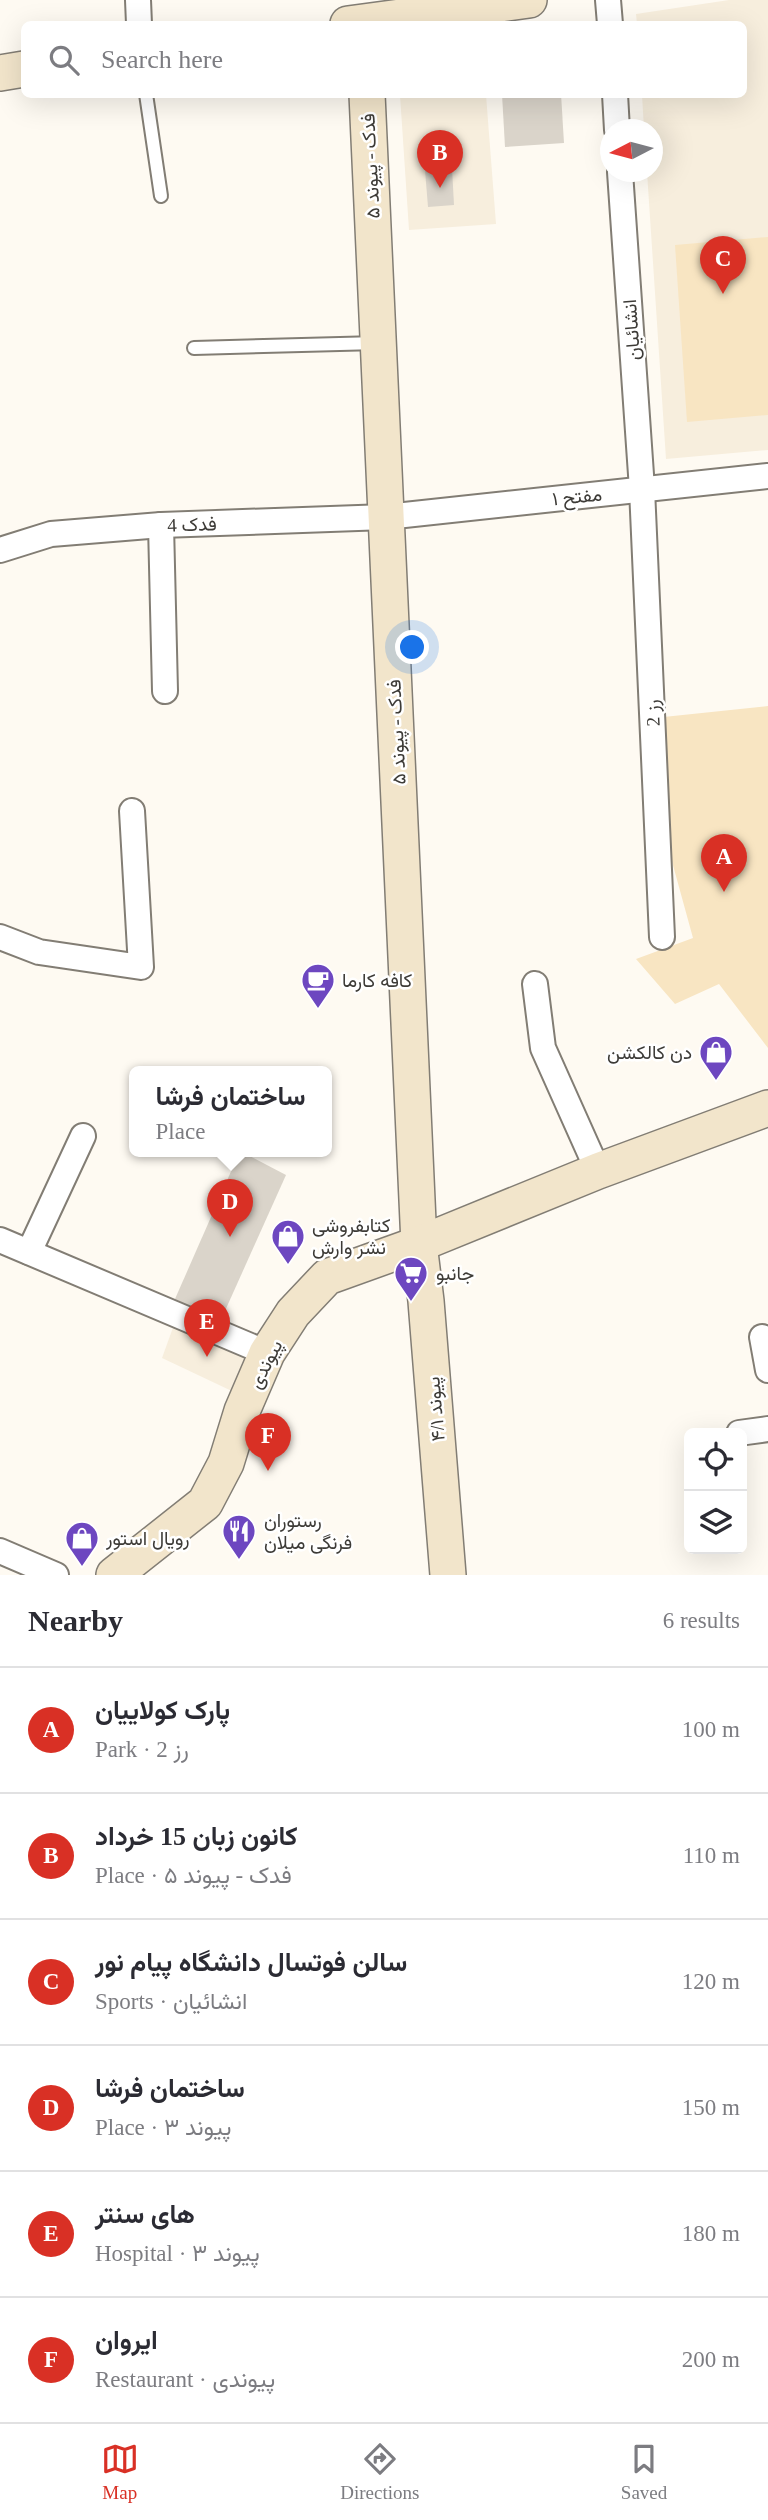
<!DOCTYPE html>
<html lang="en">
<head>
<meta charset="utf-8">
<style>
  :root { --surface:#fff; --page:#f7f7f7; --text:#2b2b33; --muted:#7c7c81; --line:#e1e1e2; --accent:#d93025 }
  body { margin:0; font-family:"Times New Roman",Vazirmatn,serif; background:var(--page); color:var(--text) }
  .controls { position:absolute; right:21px; bottom:21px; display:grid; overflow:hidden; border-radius:10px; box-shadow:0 7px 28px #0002 }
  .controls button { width:63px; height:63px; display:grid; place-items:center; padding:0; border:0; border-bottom:2px solid var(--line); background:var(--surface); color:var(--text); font:35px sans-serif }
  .compass { position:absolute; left:600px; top:119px; width:63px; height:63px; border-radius:50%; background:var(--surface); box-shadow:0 7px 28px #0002; rotate:264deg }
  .you { position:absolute; left:413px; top:648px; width:24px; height:24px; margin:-18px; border:5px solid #fff; border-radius:50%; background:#1a73e8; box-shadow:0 0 0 10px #1a73e833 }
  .badge { display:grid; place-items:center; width:46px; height:46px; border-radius:50%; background:var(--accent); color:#fff; font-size:23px; font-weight:700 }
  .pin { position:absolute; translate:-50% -58px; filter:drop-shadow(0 2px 4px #0008) }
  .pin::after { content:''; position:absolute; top:37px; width:24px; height:21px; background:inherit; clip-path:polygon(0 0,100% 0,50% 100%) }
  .popup { position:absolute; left:129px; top:1066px; width:203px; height:91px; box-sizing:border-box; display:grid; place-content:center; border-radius:10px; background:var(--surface); filter:drop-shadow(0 2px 5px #0005); font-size:23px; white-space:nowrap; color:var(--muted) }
  .popup b { font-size:26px; color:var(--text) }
  .popup::after { content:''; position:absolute; left:50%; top:100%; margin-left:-14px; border:14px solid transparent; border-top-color:var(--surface) }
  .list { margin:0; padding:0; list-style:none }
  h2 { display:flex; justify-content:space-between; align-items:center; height:91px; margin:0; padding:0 28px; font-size:30px }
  h2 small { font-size:23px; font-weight:400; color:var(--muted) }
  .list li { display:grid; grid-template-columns:46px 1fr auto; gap:21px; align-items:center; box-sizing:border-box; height:126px; padding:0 28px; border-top:2px solid var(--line) }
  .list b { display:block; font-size:26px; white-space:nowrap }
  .list p { margin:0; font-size:23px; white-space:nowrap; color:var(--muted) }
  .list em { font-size:23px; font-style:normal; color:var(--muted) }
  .icon { flex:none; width:38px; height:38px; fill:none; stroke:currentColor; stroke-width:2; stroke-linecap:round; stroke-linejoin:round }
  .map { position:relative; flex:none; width:768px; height:1575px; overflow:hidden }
  .search { position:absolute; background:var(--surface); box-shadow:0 7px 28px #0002; left:21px; right:21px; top:21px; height:77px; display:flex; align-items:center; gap:18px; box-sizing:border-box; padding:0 24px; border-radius:10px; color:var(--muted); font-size:26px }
  .sheet { height:847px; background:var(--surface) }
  nav { display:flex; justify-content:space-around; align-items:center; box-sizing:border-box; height:98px; border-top:2px solid var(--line); background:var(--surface); font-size:19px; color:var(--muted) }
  nav a { display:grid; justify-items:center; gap:4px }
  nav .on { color:var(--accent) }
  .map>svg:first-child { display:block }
</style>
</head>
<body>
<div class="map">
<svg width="768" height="1575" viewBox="0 0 768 1575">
  <rect width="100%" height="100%" fill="#fefaf2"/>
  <g fill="#f7eedd">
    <polygon points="729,0 768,0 768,450 666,459 647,172 652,172 652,130 644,129 642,95 744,94 744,24 637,24 636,14"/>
    <polygon points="400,95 486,95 496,224 409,230"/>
    <polygon points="175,1322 253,1355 236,1393 162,1358"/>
  </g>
  <g fill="#f8e5c2">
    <polygon points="768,237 768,415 687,422 675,245"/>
    <polygon points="768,706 768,1048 719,984 675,1004 636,959 693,938 668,847 654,718"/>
  </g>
  <g fill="#dad4ca">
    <polygon points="502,94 561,94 564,143 505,147"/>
    <polygon points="452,168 454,205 428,207 425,170"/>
    <polygon points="240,1151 286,1175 220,1322 175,1299"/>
  </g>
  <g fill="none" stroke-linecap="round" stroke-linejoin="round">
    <defs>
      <g id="lane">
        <polyline points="146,94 161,196"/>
        <polyline points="194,348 378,343"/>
      </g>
      <g id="street">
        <polyline points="138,0 139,24"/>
        <polyline points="608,0 610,24"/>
        <polyline points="615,94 617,130"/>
        <polyline points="620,172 642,489 662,937"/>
        <polyline points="161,525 165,691"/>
        <polyline points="0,550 51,534 161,525 386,517 768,476"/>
        <polyline points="0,937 39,952 141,967 132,811"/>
        <polyline points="535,984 543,1048 598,1171"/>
        <polyline points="0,1240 267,1353"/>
        <polyline points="29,1252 83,1136"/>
        <polyline points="762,1337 768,1370"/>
        <polyline points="739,1433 768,1429"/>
        <polyline points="0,1551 56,1575"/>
      </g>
      <g id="secondary">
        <polyline points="348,24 529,0"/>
        <polyline points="0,73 24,69"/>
        <polyline points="367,94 419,1244 426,1301 448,1575"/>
        <polyline points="114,1575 205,1503 226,1463 242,1411 267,1353 293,1313 327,1277 419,1244 598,1171 768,1108"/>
      </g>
    </defs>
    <use href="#lane" stroke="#827d74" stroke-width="16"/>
    <use href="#street" stroke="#827d74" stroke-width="28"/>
    <use href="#secondary" stroke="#827d74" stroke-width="38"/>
    <use href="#lane" stroke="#fff" stroke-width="12"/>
    <use href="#street" stroke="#fff" stroke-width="24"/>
    <use href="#secondary" stroke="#f2e5cb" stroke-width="35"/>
  </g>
  <defs>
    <symbol id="cafe-pin" viewBox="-11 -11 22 30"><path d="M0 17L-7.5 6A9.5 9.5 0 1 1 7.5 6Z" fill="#6d47c0" stroke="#fff"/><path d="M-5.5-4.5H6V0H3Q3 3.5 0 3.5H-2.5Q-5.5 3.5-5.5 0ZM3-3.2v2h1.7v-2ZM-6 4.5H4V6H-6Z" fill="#fff"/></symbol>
    <symbol id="shop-pin" viewBox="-11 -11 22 30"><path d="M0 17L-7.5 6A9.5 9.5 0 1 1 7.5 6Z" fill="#6d47c0" stroke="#fff"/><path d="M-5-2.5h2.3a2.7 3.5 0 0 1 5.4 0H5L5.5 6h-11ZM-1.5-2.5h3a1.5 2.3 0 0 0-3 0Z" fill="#fff"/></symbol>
    <symbol id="supermarket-pin" viewBox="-11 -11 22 30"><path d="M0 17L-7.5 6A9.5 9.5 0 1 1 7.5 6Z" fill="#6d47c0" stroke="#fff"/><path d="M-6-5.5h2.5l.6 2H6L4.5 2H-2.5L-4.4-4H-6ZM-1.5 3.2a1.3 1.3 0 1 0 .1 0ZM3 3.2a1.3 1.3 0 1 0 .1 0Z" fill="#fff"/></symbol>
    <symbol id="restaurant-pin" viewBox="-11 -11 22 30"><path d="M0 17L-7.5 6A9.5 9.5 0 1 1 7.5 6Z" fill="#6d47c0" stroke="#fff"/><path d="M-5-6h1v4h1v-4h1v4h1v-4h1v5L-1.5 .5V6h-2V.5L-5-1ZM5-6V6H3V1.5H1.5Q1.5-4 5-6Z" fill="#fff"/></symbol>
  </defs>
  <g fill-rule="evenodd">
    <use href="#cafe-pin" x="299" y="961" width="38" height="52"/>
    <use href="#shop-pin" x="697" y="1033" width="38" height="52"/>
    <use href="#shop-pin" x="269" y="1217" width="38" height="52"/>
    <use href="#supermarket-pin" x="392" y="1254" width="38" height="52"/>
    <use href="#restaurant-pin" x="220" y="1512" width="38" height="52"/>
    <use href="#shop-pin" x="63" y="1519" width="38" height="52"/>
  </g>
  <g text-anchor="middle" stroke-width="5" stroke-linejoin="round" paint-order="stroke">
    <g font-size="19" fill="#3d3b37" stroke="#fff">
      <text transform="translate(370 166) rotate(-93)" y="7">فدک - پیوند ۵</text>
      <text transform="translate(631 330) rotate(-94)" y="7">انشائیان</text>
      <text transform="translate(577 496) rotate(-6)" y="7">مفتح ۱</text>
      <text transform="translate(192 524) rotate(-2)" y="7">فدک 4</text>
      <text transform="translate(652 713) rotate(-93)" y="7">رز 2</text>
      <text transform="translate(396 732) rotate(-93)" y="7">فدک - پیوند ۵</text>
      <text transform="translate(265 1364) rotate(-63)" y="7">پیوندی</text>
      <text transform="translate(435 1409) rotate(-95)" y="7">پیوند ۴/۱</text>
    </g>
    <g font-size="19" fill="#3d3b37" stroke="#fff" text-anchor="start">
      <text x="342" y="987">کافه کارما</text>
      <text x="692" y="1059" text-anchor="end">دن کالکشن</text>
      <text x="312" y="1232">کتابفروشی<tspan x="312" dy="22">نشر وارش</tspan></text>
      <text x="436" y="1280">جانبو</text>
      <text x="264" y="1527">رستوران<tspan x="264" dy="22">فرنگی میلان</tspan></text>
      <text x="106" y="1545">رویال استور</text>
    </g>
  </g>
</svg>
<div class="controls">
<button><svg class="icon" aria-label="locate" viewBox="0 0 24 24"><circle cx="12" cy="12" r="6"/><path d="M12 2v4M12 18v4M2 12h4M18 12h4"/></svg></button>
<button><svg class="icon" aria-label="layers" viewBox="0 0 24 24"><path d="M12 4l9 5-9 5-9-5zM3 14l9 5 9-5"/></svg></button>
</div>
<svg class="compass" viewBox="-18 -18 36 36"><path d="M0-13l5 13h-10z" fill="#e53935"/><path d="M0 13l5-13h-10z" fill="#7c7c81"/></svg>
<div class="you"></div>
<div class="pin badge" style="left:724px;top:892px">A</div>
<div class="pin badge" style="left:440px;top:188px">B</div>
<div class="pin badge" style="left:723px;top:294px">C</div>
<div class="pin badge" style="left:230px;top:1237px">D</div>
<div class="popup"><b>ساختمان فرشا</b>Place</div>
<div class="pin badge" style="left:207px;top:1357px">E</div>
<div class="pin badge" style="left:268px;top:1471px">F</div>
<div class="search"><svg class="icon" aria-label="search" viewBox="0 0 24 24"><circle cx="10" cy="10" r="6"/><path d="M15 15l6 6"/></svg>Search here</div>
</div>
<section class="sheet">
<h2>Nearby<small>6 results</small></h2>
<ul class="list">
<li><span class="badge">A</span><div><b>پارک کولاییان</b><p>Park · رز 2</p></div><em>100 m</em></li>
<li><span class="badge">B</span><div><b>کانون زبان 15 خرداد</b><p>Place · فدک - پیوند ۵</p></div><em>110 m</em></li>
<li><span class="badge">C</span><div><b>سالن فوتسال دانشگاه پیام نور</b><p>Sports · انشائیان</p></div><em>120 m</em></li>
<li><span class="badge">D</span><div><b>ساختمان فرشا</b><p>Place · پیوند ۳</p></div><em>150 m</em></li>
<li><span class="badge">E</span><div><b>های سنتر</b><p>Hospital · پیوند ۳</p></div><em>180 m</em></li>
<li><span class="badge">F</span><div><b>ایروان</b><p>Restaurant · پیوندی</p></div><em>200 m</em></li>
</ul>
</section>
<nav>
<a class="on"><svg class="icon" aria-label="map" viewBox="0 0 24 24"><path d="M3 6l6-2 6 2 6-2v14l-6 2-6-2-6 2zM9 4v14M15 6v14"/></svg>Map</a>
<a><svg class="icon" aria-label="directions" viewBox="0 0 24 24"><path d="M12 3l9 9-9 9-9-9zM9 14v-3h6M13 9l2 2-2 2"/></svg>Directions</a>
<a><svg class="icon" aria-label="saved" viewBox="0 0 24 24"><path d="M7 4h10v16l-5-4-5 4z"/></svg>Saved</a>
</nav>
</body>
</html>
